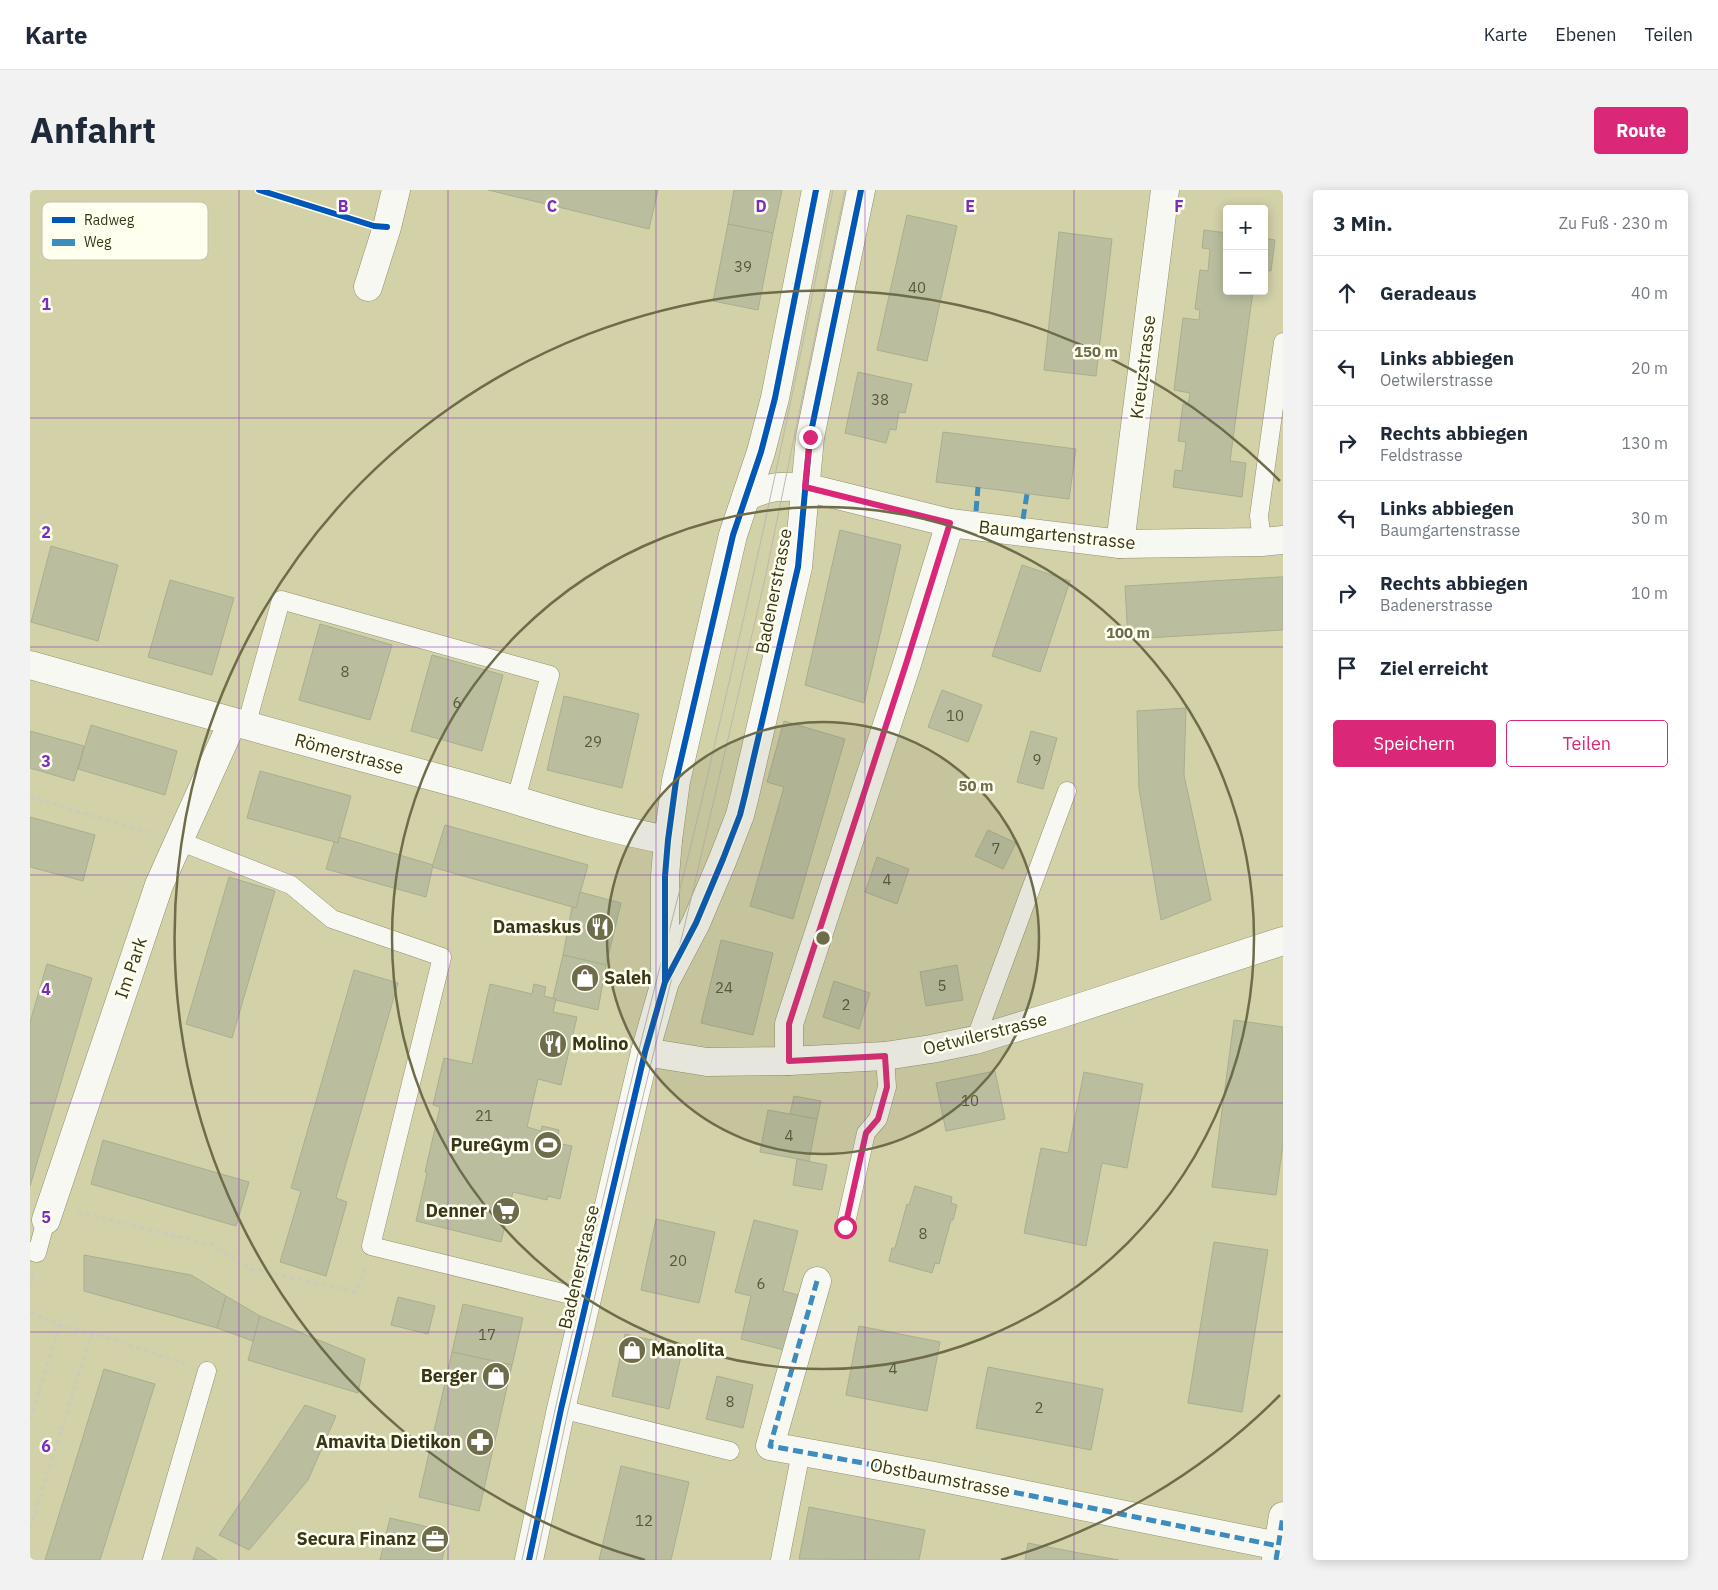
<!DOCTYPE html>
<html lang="de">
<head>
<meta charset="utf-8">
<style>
  :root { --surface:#fff; --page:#f2f2f3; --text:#1f2937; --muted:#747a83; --line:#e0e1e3; --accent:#db2777 }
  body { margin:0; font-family:"IBM Plex Sans",sans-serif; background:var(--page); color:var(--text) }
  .controls { position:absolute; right:15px; top:15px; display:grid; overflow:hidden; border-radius:5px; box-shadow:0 2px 12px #0003 }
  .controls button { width:45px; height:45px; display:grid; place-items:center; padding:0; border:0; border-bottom:1px solid var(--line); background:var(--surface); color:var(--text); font:25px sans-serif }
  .stop { position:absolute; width:15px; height:15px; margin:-11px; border:4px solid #db2777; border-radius:50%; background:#fff }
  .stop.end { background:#db2777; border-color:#fff; box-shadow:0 1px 5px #0008 }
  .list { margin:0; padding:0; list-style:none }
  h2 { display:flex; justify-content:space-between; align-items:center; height:65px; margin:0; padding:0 20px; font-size:21px }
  h2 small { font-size:16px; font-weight:400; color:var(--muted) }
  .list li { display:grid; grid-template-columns:32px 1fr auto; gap:15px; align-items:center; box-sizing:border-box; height:75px; padding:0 20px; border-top:1px solid var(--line) }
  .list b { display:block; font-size:19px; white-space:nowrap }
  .list p { margin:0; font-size:16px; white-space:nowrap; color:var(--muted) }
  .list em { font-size:16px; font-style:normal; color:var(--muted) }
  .actions { display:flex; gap:10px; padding:15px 20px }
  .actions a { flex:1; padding:11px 0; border:1px solid var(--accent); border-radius:5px; text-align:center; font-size:18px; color:var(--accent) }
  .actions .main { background:var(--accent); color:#fff }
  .icon { flex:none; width:28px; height:28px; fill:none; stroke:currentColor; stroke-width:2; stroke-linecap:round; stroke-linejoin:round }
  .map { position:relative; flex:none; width:1253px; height:1370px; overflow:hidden; border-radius:5px }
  header { display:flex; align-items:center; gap:30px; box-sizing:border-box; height:70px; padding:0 25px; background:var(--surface); border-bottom:1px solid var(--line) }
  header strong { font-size:24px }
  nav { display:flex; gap:28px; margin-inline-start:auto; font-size:18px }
  .intro { display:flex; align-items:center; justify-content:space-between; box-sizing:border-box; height:120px; padding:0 30px }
  h1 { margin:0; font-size:35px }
  .button { padding:12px 22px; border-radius:5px; background:var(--accent); color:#fff; font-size:18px; font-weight:700 }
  main { display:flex; gap:30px; padding:0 30px }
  aside { flex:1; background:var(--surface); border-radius:5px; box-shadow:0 2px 12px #0003 }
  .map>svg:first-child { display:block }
</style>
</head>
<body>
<header>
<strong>Karte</strong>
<nav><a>Karte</a><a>Ebenen</a><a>Teilen</a></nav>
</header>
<div class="intro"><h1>Anfahrt</h1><a class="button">Route</a></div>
<main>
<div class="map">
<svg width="1253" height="1370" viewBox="0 0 1253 1370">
  <rect width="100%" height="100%" fill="#d3d1a8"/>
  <g fill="#babe9f" stroke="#a9ae8e">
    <polygon points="458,0 628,0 619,39"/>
    <polygon points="704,0 752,0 743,43 698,34"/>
    <polygon points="877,25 927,36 897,171 847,160"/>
    <polygon points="698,34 743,43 728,120 683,111"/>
    <polygon points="1174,40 1197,43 1197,101 1223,101 1200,271 1216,273 1212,307 1143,297 1145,280 1152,281 1156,252 1148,251 1153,214 1158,215 1160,203 1144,200 1153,128 1169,130 1170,120 1165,119 1170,80 1178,81 1180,59 1172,58"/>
    <polygon points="1029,42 1082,49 1066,186 1014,180"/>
    <polygon points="1234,48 1245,50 1241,81 1234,80"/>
    <polygon points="828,182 882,194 875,223 869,222 866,240 860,239 856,253 815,243"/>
    <polygon points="913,242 1046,259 1039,309 906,292"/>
    <polygon points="810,340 871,355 834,513 775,495"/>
    <polygon points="21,356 88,375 68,451 1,432"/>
    <polygon points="992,375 1040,391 1010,482 962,466"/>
    <polygon points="1250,387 1253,387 1253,440 1098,449 1095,396"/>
    <polygon points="140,390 204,408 182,485 118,467"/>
    <polygon points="290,434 362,455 340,530 269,510"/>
    <polygon points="402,465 473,485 452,561 381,541"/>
    <polygon points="912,500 952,515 938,552 898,537"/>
    <polygon points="534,506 609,524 592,598 517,580"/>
    <polygon points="1156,518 1154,585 1181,710 1131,730 1109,599 1107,521"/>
    <polygon points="754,531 815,549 763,729 720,716 754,597 737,592"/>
    <polygon points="61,535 147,561 135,605 48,579"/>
    <polygon points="0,541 54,556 44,591 0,578"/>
    <polygon points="1001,541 1027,548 1013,599 987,592"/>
    <polygon points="230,581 321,606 308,653 217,628"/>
    <polygon points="0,627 65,645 53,691 0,677"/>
    <polygon points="415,635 558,675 546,718 402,677"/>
    <polygon points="958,640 986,653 973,679 945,666"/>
    <polygon points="309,647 403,675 396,707 296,679 304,652 308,653"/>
    <polygon points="847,667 879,679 867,714 835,702"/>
    <polygon points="199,687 245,701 202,848 156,834"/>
    <polygon points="550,702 591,713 576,775 533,765 542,717 546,718"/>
    <polygon points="691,750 743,763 723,845 671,833"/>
    <polygon points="533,765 576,775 568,820 526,810 526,809 523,808"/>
    <polygon points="17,774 62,788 0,996 0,832"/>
    <polygon points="927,775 933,810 896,816 890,782"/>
    <polygon points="324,780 368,793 306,1008 317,1012 296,1086 250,1072 271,1001 261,998"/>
    <polygon points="804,791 840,803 829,839 793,827"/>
    <polygon points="460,794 502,804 504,794 516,797 514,806 526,809 523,822 547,827 531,895 508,889 497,937 511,941 512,936 529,940 526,953 542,956 530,1009 518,1006 517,1010 483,1002 471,1052 386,1031 397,983 395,982 410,917 403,915 414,868 442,874"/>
    <polygon points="1204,830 1253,837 1253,954 1246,1005 1182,997"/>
    <polygon points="965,881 975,929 916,941 906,893"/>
    <polygon points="1054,882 1113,894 1097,978 1072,973 1056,1056 994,1043 1011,958 1038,963"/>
    <polygon points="764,906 791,911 787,929 760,924"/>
    <polygon points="738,920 787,929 779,971 730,962"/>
    <polygon points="73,950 219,992 206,1036 61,994"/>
    <polygon points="767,969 797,975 792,1000 763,995"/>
    <polygon points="885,996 922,1007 921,1013 927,1015 923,1030 921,1030 909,1074 905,1073 902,1083 859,1071 862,1058 865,1058 877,1014 879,1015"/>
    <polygon points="626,1029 685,1042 669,1113 611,1100"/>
    <polygon points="724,1030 768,1041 753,1101 768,1105 754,1160 711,1149 721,1106 705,1102"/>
    <polygon points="1184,1052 1238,1060 1212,1222 1158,1213"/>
    <polygon points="54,1065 161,1085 196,1106 187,1138 54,1101"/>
    <polygon points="196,1106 230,1126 223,1151 187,1138"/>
    <polygon points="368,1107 405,1116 398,1144 361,1135"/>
    <polygon points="433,1114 493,1128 482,1175 422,1162"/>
    <polygon points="230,1126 335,1169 328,1203 218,1170"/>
    <polygon points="829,1136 910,1152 897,1221 816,1205"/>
    <polygon points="595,1144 653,1157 639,1219 582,1206"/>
    <polygon points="422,1162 482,1175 449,1321 389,1307"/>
    <polygon points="958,1177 1073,1199 1061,1260 946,1238"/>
    <polygon points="74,1179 125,1194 70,1370 15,1370"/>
    <polygon points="687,1186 723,1195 713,1238 676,1229"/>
    <polygon points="275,1215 306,1226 278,1290 219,1360 189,1345"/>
    <polygon points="591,1276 659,1292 641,1370 569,1370"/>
    <polygon points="779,1317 895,1340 889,1370 769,1369"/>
    <polygon points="360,1328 419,1342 412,1370 350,1370"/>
    <polygon points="998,1353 1049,1363 1089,1370 995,1370"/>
    <polygon points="167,1357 187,1370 163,1370"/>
  </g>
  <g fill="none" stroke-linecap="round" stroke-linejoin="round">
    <defs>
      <g id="service">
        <polyline points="1232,352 1229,326 1253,152"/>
        <polyline points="216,536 251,410 520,485 486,609"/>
        <polyline points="149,651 261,695 302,729 412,767 341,1056 557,1109"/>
        <polyline points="945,850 1037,601"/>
        <polyline points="815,1037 836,943 848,929 857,897 855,866"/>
        <polyline points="0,1061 7,1063 16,1030"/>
        <polyline points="531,1219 700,1261"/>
        <polyline points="122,1370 177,1181"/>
        <polyline points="750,1370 771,1262"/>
      </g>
      <g id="minor">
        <polyline points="338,97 357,37 366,0"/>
        <polyline points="775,297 920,333 1090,354 1232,352 1253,350"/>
        <polyline points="1090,354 1135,0"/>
        <path d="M0 475C144 516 289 556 434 595 502 614 569 638 638 650"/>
        <polyline points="615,862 677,872 759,871 855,866 901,859 945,850 1027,825 1253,751"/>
        <polyline points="759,871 759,834 877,474 920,333"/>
        <polyline points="16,1030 129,695 202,533"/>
        <polyline points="787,1091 740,1256 904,1286 1248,1356"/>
        <polyline points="1246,1370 1253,1326"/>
      </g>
      <g id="secondary">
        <path d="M716 307C739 296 749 296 775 297"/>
        <polyline points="635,786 635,686 638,650 646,591 703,345 731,262 745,208 786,0"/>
        <polyline points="499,1370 531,1219 615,862 635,792 666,733 693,669 710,625 715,605 768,377 780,247 831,0"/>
      </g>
    </defs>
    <use href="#service" stroke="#91906f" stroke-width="19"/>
    <use href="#minor" stroke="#91906f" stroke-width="29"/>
    <use href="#secondary" stroke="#91906f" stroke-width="29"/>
    <g stroke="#cbcbbe" stroke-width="3" stroke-dasharray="4 4" stroke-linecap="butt">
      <polyline points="0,607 122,643"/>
      <polyline points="48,1022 183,1055 218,1078 326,1102 334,1079"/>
      <polyline points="0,1097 3,1085"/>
      <polyline points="0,1123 30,1135 62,1143 156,1174"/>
      <polyline points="0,1229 30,1135"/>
      <polyline points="0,1338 62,1143"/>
    </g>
    <use href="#service" stroke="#f8f8f2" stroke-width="18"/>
    <use href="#minor" stroke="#f8f8f2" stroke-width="28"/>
    <use href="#secondary" stroke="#f8f8f2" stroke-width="28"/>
    <g stroke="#bab9af" stroke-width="1">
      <path d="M492 1370C527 1209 563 1048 602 888 628 781 658 674 682 566 726 378 767 189 803 0"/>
      <polyline points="506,1370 538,1221 575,1063 662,705 736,384 815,0"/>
    </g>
    <g stroke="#3d8cbe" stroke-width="5" stroke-dasharray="10 5" stroke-linecap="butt">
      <polyline points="946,321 948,297"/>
      <polyline points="993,329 997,304"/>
      <polyline points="787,1091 740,1256 904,1286 1248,1356"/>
      <polyline points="1246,1370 1253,1326"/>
    </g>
    <defs>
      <g id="cycleway">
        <polyline points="229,0 344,36 357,37"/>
        <polyline points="635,790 635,686 638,650 646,591 703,345 731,262 745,208 786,0"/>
        <polyline points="499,1370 531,1219 615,862 635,792 666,733 693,669 710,625 715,605 768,377 780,247 831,0"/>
      </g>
    </defs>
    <use href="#cycleway" stroke="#fffff0" stroke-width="9"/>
    <use href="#cycleway" stroke="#0057b8" stroke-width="6"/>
  </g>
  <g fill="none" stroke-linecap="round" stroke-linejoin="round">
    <polyline stroke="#db2777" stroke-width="6" points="780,247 775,297 920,333 876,474 759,834 759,871 855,866 857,897 848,929 836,943 815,1037"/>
  </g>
  <path fill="none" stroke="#7b2cbf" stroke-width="1" stroke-opacity="0.55" d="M209 0V1370M418 0V1370M626 0V1370M835 0V1370M1044 0V1370M0 228H1253M0 457H1253M0 685H1253M0 913H1253M0 1142H1253"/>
  <circle cx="793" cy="748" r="216" fill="#6e6c4a" fill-opacity=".12"/>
  <g fill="none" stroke="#6e6c4a" stroke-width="2.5">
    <circle cx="793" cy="748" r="216"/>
    <circle cx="793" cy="748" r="431"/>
    <path d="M1250 1205A647 647 0 0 1 971 1370M615 1370A647 647 0 1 1 1250 291"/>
  </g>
  <defs>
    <symbol id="restaurant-disc" viewBox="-11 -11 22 22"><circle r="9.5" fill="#6e6c4a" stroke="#fffff0"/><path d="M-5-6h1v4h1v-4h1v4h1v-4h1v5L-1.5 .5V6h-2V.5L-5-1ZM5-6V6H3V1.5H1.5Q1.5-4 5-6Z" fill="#fff"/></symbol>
    <symbol id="shop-disc" viewBox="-11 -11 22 22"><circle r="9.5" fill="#6e6c4a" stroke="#fffff0"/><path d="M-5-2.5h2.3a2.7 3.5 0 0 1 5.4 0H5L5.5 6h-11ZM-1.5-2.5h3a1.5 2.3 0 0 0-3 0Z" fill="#fff"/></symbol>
    <symbol id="stadium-disc" viewBox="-11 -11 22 22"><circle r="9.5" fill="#6e6c4a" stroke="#fffff0"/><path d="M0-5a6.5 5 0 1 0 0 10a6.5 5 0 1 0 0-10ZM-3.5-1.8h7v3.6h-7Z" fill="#fff"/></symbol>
    <symbol id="supermarket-disc" viewBox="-11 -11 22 22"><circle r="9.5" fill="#6e6c4a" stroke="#fffff0"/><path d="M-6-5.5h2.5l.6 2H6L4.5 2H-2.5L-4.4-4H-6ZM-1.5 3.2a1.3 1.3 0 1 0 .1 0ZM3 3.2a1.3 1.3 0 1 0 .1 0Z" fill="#fff"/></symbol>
    <symbol id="pharmacy-disc" viewBox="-11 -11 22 22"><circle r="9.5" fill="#6e6c4a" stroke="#fffff0"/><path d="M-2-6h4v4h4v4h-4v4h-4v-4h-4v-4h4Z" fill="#fff"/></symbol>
    <symbol id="office-disc" viewBox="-11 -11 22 22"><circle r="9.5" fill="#6e6c4a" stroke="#fffff0"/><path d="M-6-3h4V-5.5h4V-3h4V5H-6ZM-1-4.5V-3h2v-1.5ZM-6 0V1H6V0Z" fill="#fff"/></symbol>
  </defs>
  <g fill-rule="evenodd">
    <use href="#restaurant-disc" x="554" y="721" width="32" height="32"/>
    <use href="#shop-disc" x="539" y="772" width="32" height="32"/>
    <use href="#restaurant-disc" x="507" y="838" width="32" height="32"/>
    <use href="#stadium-disc" x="502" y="939" width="32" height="32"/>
    <use href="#supermarket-disc" x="460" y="1005" width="32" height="32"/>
    <use href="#shop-disc" x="586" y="1144" width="32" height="32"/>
    <use href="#shop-disc" x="450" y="1170" width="32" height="32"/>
    <use href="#pharmacy-disc" x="434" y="1236" width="32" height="32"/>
    <use href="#office-disc" x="389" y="1333" width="32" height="32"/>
  </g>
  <g text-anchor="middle" stroke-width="5" stroke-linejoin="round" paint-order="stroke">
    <g font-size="15" fill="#585839">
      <text x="713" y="82">39</text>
      <text x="887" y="103">40</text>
      <text x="850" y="215">38</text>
      <text x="315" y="487">8</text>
      <text x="427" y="518">6</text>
      <text x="925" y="531">10</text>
      <text x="563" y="557">29</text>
      <text x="1007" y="575">9</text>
      <text x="966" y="664">7</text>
      <text x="857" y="695">4</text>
      <text x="912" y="801">5</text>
      <text x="694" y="803">24</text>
      <text x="816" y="820">2</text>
      <text x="940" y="916">10</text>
      <text x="454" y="931">21</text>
      <text x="759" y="951">4</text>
      <text x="893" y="1049">8</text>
      <text x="648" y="1076">20</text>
      <text x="731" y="1099">6</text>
      <text x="457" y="1150">17</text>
      <text x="863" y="1184">4</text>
      <text x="700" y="1217">8</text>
      <text x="1009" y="1223">2</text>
      <text x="614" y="1336">12</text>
    </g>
    <g font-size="18" fill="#383617" stroke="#fffff0">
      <text transform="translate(1113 177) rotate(-83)" y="6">Kreuzstrasse</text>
      <text transform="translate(1027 345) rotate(6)" y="6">Baumgartenstrasse</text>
      <text transform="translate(744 401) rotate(-79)" y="6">Badenerstrasse</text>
      <text transform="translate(319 564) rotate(15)" y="6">Römerstrasse</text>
      <text transform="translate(101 778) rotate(-71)" y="6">Im Park</text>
      <text transform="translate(955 844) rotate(-14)" y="6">Oetwilerstrasse</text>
      <text transform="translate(549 1077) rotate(-77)" y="6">Badenerstrasse</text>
      <text transform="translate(910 1288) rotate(11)" y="6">Obstbaumstrasse</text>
    </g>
    <g font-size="18" font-weight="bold" fill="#383617" stroke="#fffff0" text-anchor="end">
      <text x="551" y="743">Damaskus</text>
      <text x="574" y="794" text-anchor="start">Saleh</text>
      <text x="542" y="860" text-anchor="start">Molino</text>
      <text x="499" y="961">PureGym</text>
      <text x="457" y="1027">Denner</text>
      <text x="621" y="1166" text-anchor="start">Manolita</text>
      <text x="447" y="1192">Berger</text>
      <text x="431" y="1258">Amavita Dietikon</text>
      <text x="386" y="1355">Secura Finanz</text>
    </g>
  </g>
  <rect x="12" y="12" width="166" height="58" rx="8" fill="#fffff0" stroke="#c3c3af" stroke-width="1"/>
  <rect x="22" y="27" width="23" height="6" fill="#0057b8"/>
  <rect x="22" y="49" width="23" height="7" fill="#3d8cbe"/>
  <g font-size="14" fill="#383617">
    <text x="54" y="35">Radweg</text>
    <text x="54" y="57">Weg</text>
  </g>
  <g font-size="16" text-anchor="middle" font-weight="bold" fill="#7b2cbf" stroke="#fffff0" stroke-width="5" stroke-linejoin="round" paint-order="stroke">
    <text x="313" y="22">B</text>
    <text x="522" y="22">C</text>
    <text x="731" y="22">D</text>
    <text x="940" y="22">E</text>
    <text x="1149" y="22">F</text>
    <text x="16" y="120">1</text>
    <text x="16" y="348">2</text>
    <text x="16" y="577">3</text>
    <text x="16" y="805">4</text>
    <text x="16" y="1033">5</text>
    <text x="16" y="1262">6</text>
  </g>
  <circle cx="793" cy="748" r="8" fill="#6e6c4a" stroke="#fffff0" stroke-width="2.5"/>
  <g font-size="15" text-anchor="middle" font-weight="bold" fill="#6e6c4a" stroke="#fffff0" stroke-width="5" stroke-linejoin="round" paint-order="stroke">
    <text x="1066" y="167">150 m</text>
    <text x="1098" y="448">100 m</text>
    <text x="946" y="601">50 m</text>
  </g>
</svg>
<div class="controls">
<button>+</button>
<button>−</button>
</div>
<div class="stop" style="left:815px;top:1037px"></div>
<div class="stop end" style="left:780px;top:247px"></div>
</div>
<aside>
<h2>3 Min.<small>Zu Fuß · 230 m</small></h2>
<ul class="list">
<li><svg class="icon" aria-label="ahead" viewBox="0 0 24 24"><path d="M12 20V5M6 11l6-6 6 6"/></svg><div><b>Geradeaus</b></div><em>40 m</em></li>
<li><svg class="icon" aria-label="left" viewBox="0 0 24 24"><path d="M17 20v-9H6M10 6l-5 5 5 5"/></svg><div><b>Links abbiegen</b><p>Oetwilerstrasse</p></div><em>20 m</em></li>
<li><svg class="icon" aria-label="right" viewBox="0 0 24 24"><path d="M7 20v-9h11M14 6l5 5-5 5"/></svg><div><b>Rechts abbiegen</b><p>Feldstrasse</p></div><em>130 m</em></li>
<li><svg class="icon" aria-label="left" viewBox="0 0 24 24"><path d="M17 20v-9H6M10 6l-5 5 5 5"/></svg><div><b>Links abbiegen</b><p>Baumgartenstrasse</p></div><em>30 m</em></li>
<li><svg class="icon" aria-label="right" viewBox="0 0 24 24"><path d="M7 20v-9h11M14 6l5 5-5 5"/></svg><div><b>Rechts abbiegen</b><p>Badenerstrasse</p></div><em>10 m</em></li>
<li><svg class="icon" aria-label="arrive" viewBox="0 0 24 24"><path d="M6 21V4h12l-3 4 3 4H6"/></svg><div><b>Ziel erreicht</b></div></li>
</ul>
<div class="actions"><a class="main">Speichern</a><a>Teilen</a></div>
</aside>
</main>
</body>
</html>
